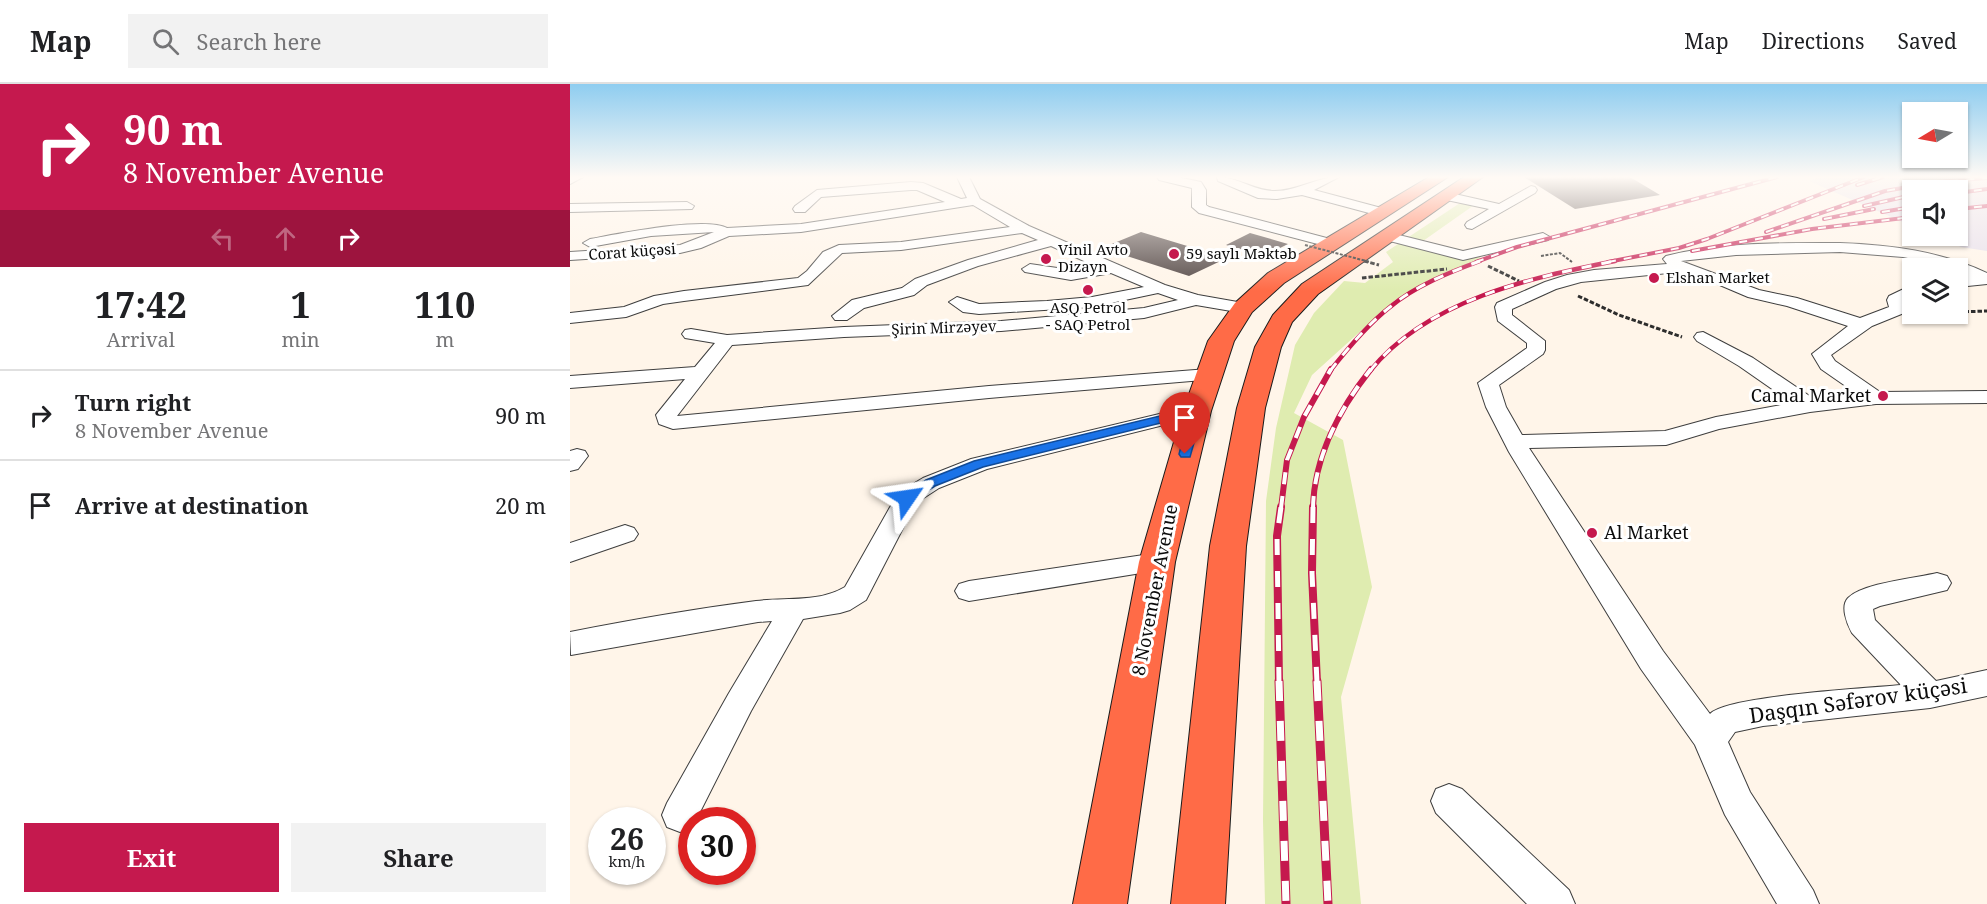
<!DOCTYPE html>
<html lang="en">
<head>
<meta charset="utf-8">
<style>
	:root { --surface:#fff; --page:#f2f2f2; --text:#202124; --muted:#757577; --line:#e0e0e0; --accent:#c5194e }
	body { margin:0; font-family:"Noto Serif",serif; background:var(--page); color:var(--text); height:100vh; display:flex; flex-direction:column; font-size:22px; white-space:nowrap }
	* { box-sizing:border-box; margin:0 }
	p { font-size:20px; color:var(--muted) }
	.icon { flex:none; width:33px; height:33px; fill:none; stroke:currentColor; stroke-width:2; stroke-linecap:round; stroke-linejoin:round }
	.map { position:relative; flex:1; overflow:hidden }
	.drawer { display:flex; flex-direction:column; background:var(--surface); width:570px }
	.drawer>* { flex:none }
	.top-card { background:#c5194e; color:#fff; overflow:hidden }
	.needle { width:39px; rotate:260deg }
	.buttons { position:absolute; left:1332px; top:18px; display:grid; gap:12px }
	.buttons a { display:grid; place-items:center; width:66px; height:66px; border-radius:0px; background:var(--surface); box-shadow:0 2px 4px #0004; font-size:30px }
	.speed { position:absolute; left:18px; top:723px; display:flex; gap:12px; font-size:30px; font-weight:700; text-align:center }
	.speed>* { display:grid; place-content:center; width:78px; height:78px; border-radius:50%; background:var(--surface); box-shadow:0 2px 4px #0004; line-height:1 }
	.speed small { font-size:15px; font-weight:400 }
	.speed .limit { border:9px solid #d22; background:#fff; color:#111 }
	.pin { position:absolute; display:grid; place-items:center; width:51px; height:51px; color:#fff; margin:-62px -26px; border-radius:50% 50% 50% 0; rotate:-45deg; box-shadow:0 0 6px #0007 }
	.pin .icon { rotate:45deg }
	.me { position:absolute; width:66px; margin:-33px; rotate:58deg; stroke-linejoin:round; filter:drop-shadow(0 0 4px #0008) }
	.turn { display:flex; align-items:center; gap:21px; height:126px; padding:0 24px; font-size:27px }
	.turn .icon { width:78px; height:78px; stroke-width:2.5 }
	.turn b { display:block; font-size:42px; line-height:51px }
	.lanes { display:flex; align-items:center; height:57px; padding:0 24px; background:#0003; justify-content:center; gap:30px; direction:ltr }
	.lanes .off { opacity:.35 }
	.eta { display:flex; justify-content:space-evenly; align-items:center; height:102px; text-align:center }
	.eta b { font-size:36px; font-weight:700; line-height:42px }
	.cta { display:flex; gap:12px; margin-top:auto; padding:12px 24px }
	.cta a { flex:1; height:69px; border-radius:0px; background:var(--accent); color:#fff; font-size:24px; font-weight:700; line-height:69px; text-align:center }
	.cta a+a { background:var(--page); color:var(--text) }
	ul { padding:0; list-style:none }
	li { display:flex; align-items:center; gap:18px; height:90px; padding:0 24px; border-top:2px solid var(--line) }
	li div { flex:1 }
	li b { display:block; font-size:22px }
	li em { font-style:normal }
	header { display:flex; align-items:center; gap:36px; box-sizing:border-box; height:84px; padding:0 30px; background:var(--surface); border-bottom:2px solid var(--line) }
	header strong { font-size:28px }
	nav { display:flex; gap:33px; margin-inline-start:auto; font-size:21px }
	.search { width:420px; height:54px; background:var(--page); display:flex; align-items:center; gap:15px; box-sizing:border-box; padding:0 21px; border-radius:0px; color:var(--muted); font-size:22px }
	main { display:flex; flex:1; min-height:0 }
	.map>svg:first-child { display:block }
	.industrial { fill:#e6deeb }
	.green { fill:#dfecb0 }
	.building { fill:#544846 }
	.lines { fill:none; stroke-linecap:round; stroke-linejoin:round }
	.minor-casing { stroke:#3e3e3e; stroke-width:2 }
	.highway-casing { stroke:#1c1c1c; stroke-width:2 }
	.path-far1 { stroke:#2d2d2d; stroke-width:2; stroke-dasharray:3 1.5; stroke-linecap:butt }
	.path { stroke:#2d2d2d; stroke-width:3; stroke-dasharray:4.5 2; stroke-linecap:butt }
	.minor { fill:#fff; fill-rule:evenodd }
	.highway { fill:#ff6b47; fill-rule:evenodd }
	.rail-far4-casing { stroke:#c5194e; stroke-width:4 }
	.rail-far3-casing { stroke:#c5194e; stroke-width:4.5 }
	.rail-far2-casing { stroke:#c5194e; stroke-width:6 }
	.rail-far1-casing { stroke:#c5194e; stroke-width:8 }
	.rail-casing { stroke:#c5194e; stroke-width:9 }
	.rail-far4 { stroke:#fff; stroke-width:2; stroke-dasharray:8; stroke-linecap:butt }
	.rail-far3 { stroke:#fff; stroke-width:3; stroke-dasharray:10; stroke-linecap:butt }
	.rail-far2 { stroke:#fff; stroke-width:4; stroke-dasharray:12; stroke-linecap:butt }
	.rail-far1 { stroke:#fff; stroke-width:5; stroke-dasharray:16; stroke-linecap:butt }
	.rail { stroke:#fff; stroke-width:7; stroke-dasharray:20; stroke-linecap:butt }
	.path-bridge-far1 { stroke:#2d2d2d; stroke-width:2; stroke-dasharray:3 1.5; stroke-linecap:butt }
	.path-bridge { stroke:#2d2d2d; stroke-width:3; stroke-dasharray:4.5 2; stroke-linecap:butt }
	.route { fill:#1a73e8; stroke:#114b97; stroke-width:1.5 }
	.poi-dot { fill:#c5194e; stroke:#fff; stroke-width:2 }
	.labels { text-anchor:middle; stroke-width:6; stroke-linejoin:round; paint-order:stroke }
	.far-poi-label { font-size:15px; fill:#0b0b0b; stroke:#fff; text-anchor:start }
	.far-street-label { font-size:15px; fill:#0b0b0b; stroke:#fff }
	.poi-label { font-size:18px; fill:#0b0b0b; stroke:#fff; text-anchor:end }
	.street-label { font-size:18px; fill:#0b0b0b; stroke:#fff }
	.near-street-label { font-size:21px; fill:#0b0b0b; stroke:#fff }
</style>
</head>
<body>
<header>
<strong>Map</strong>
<div class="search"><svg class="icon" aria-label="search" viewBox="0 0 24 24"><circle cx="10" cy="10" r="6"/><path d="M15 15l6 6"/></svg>Search here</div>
<nav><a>Map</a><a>Directions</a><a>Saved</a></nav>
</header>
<main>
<section class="drawer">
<div class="top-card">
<div class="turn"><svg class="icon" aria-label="right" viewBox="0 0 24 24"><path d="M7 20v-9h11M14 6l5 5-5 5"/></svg><div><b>90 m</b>8 November Avenue</div></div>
<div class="lanes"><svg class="icon off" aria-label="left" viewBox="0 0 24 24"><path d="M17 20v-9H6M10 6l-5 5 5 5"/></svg><svg class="icon off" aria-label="ahead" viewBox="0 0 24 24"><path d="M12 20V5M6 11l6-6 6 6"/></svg><svg class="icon" aria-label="right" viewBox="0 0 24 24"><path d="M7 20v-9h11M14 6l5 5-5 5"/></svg></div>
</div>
<div class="eta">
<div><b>17:42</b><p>Arrival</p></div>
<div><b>1</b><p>min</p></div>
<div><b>110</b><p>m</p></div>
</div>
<ul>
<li><svg class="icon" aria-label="right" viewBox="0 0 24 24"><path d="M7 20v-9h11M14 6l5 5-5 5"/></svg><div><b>Turn right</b><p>8 November Avenue</p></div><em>90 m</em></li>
<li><svg class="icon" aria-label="arrive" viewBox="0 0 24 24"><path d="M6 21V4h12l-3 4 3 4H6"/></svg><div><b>Arrive at destination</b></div><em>20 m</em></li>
</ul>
<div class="cta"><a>Exit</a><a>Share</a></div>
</section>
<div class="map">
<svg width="1417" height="820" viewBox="0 0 1417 820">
	<rect width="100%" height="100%" fill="#fff5e9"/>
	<path class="industrial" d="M 1250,93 L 1417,93 L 1417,167 L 1391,163 L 1365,152 L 1388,152 L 1388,106 L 1342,106 L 1342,142 L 1239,97 Z"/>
	<path class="green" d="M 893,117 L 907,119 L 853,157 L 912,174 L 857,197 L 825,216 L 742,291 L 724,329 L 773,356 L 802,503 L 771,613 L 791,820 L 695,820 L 693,737 L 696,417 L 706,344 L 725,261 L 744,229 L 774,197 L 795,199 L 823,178 L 816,168 Z"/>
	<path class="building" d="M 954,93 L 1060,93 L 1090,111 L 1005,125 Z
		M 571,148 L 657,174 L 619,192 L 532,164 Z
		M 680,149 L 718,160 L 694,172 L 656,161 Z"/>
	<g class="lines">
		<g class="minor-casing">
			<path id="minor" d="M 0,93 L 13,93 L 0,100 Z
				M 387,93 L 399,93 L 410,115 L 459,142 L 595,201 L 628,211 L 679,220 L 681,224 L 679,228 L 673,229 L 626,221 L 574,234 L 431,247 L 274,253 L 162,261 L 107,332 L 419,302 L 638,285 L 645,287 L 648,291 L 645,295 L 419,314 L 103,345 L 89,340 L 86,331 L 115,295 L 0,304 L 0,292 L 125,283 L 145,259 L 115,254 L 112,250 L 115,246 L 121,245 L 157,251 L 274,243 L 431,237 L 574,224 L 608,216 L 588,209 L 522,223 L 409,230 L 393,228 L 379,218 L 387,213 L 409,220 L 477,217 L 522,213 L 574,203 L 541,189 L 501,196 L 455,188 L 452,185 L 460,180 L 501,186 L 527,183 L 481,162 L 408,182 L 357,201 L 344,211 L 294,224 L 277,236 L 265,236 L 262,232 L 282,216 L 332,204 L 345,195 L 398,176 L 468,156 L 452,149 L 331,166 L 272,169 L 238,201 L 114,217 L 93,220 L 56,233 L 0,239 L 0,229 L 54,223 L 84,212 L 114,207 L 228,194 L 237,187 L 253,168 L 269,161 L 331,158 L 440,143 L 403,121 L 231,148 L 159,152 L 131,164 L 110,169 L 0,176 L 0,168 L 110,161 L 144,148 L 81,152 L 20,163 L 13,159 L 20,155 C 48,150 135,132 157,144 L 231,140 L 375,118 L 347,106 L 341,106 L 251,113 L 235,128 L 225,128 L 223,125 L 225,122 L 247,106 L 341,98 L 353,99 L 391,115 L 397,114 Z
				M 587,93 L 607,93 L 631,98 L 636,106 L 636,121 L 639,123 L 768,157 L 770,160 L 763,164 L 629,129 L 622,123 L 622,104 L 589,96 Z
				M 647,93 C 668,93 684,107 705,107 C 728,107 746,93 769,93 L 744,106 L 819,126 L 821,129 L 814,133 L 732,111 L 707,115 L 688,114 L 648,97 Z
				M 961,102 L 965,103 L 967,106 L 965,109 L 902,145 L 897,144 L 895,141 L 897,138 L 919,125 L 872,115 L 870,112 L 876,108 L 929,120 Z
				M 117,118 L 124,122 L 122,125 L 0,128 L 0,120 Z
				M 817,148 L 893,167 L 973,149 L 980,153 L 978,156 L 893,176 L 812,155 L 810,152 Z
				M 1270,159 C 1321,161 1370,167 1417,189 L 1417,200 L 1388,203 L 1388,193 L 1398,192 L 1388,187 L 1388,184 L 1333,173 L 1270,168 L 1166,171 L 1111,177 L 1189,206 L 1227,214 L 1290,234 L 1319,223 L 1317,216 L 1319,212 L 1342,201 L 1342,213 L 1334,218 L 1336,225 L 1334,229 L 1302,242 L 1261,271 L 1265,277 L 1310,308 L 1417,307 L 1417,319 L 1306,320 L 1240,328 L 1149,345 L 1096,361 L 959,364 L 1093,567 L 1140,630 C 1155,612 1300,604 1331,601 L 1282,549 C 1277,540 1270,522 1278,514 C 1293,499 1346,494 1367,489 L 1377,492 L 1381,499 L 1377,506 L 1310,522 L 1303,525 L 1305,536 L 1366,597 L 1417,586 L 1417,612 L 1360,624 L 1193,642 L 1165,648 L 1158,658 L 1180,708 L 1243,806 L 1249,820 L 1207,820 L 1155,731 L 1125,661 L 1071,585 L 939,368 L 916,323 L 908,299 L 957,264 L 957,259 L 928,237 L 925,223 L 927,219 L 975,198 L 997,191 L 1024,186 L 1097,180 L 1093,175 L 1096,172 C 1151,158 1212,159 1270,159 ZM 1108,188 L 1138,196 L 1178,213 L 1217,222 L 1278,242 L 1242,270 L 1251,285 L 1287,310 L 1244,315 L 1183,274 L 1133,248 L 1127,249 L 1124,253 L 1127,257 L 1169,282 L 1222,319 L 1146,333 L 1095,347 L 952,351 L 936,323 L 929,301 L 973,270 L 975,266 L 975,257 L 942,231 L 942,225 L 986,205 L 1011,198 Z
				M 627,321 L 634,323 L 637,327 L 634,331 L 417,385 L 369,404 L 346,419 L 296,516 L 280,526 L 270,529 L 233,535 L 181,627 L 126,736 L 122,736 L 122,744 L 110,748 L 97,743 L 92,731 L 97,719 L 159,609 L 202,537 L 188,538 L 1,571 L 0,548 C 61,536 124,525 186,517 C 215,513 248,519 275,503 L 328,409 L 353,394 L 401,375 Z
				M 7,365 L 15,367 L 18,372 L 8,385 L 0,387 L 0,367 Z
				M 55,441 L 64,444 L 68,450 L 64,456 L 0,478 L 0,459 Z
				M 587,469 L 596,471 L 600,478 L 596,485 L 399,517 L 389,514 L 385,507 L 389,500 L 399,497 Z
				M 879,700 L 892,705 L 999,806 L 1005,820 L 957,820 L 866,729 L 861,717 L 866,705 Z"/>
		</g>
		<g class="highway-casing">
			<path id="highway" d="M 859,93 L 878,93 L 714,199 L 682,228 L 664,257 L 641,327 L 605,478 L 557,820 L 503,820 L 569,478 L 613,327 L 638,257 L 665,219 L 698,189 Z
				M 894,93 L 913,93 L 748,210 L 722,238 L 711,263 L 695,324 L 676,462 L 655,820 L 601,820 L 640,462 L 667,324 L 685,263 L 703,231 L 732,200 Z"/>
		</g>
		<path class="path-far1" d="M 971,172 L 990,169 L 1002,178"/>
		<path class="path" d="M 918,182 L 949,197
			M 792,194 L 877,185
			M 1008,212 L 1049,231 L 1112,253
			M 1388,228 L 1417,227"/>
		<use href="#minor" class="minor"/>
		<use href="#highway" class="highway"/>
		<g class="rail-far4-casing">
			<path id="rail-far4" d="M 1287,101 L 1313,93
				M 1388,109 L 1417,105
				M 1294,122 L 1338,112
				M 1388,125 L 1417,122
				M 1312,128 L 1342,123
				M 1254,135 L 1304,125
				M 1196,148 L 1315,107 L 1367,98 L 1417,94
				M 1122,167 L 1242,145 L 1342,133
				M 906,178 L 947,163 L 1207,93
				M 1038,178 L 1109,164 L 1137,155 L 1294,93"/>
		</g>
		<g class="rail-far3-casing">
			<path id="rail-far3" d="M 760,287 C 778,264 797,241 820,223 C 845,202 880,188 910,177
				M 800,287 C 857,216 960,194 1045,177"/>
		</g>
		<g class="rail-far2-casing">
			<path id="rail-far2" d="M 711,424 L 717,376 L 734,333 L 761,285
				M 743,424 C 744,373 770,324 801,285"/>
		</g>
		<g class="rail-far1-casing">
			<path id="rail-far1" d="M 743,423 L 742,489 L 747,599
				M 709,599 L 707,452 L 711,423"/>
		</g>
		<g class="rail-casing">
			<path id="rail" d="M 709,597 L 716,820
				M 747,597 L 758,820"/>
		</g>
		<use href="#rail-far4" class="rail-far4"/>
		<use href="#rail-far3" class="rail-far3"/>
		<use href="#rail-far2" class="rail-far2"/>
		<use href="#rail-far1" class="rail-far1"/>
		<use href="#rail" class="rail"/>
		<path class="path-bridge-far1" d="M 735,161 L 800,178"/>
		<path class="path-bridge" d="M 794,177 L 809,181"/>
	</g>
	<linearGradient id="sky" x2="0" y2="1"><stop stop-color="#8fcdf0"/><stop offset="0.45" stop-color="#fffaf5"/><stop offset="1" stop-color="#fffaf5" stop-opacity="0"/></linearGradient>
	<rect width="1417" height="207" fill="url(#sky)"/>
	<path class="route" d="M 627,323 L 633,327 L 620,373 L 611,373 L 609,370 L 619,332 L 413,383 L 365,402 L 342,417 L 332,417 L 330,414 L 356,396 L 404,377 Z"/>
	<g class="poi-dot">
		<circle cx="604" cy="170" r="6"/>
		<circle cx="476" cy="175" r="6"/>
		<circle cx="1084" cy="194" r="6"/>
		<circle cx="518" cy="206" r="6"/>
		<circle cx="1313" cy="312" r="6"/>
		<circle cx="1022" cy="449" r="6"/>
	</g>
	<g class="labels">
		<g class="far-poi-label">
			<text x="488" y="171">Vinil Avto<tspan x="488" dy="17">Dizayn</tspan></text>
			<text x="616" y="175">59 saylı Məktəb</text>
			<text x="1096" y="199">Elshan Market</text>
			<text x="518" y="229" text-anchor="middle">ASQ Petrol<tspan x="518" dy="17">- SAQ Petrol</tspan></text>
		</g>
		<g class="far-street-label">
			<text transform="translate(62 168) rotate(-4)" y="5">Corat küçəsi</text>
			<text transform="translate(374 244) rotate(-2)" y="5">Şirin Mirzəyev</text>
		</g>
		<g class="poi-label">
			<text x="1301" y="318">Camal Market</text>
			<text x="1034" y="455" text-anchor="start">Al Market</text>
		</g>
		<g class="street-label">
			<text transform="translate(585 506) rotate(-79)" y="6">8 November Avenue</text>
		</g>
		<g class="near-street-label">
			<text transform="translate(1288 617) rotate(-8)" y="7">Daşqın Səfərov küçəsi</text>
		</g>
	</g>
</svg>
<div class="buttons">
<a><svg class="needle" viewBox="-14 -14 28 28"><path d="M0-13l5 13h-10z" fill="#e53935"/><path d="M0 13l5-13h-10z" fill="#757577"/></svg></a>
<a><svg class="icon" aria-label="sound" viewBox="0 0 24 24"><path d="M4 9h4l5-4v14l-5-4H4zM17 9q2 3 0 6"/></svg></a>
<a><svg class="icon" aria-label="layers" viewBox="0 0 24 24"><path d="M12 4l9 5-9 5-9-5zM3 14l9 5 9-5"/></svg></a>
</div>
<div class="speed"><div>26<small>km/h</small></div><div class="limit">30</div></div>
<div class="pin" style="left:615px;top:370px;background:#d93025"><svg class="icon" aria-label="arrive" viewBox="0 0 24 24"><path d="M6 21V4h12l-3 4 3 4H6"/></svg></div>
<svg class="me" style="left:337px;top:414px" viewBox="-20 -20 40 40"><path d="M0-17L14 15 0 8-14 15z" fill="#1a73e8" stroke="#fff" stroke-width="4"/></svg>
</div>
</main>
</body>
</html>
